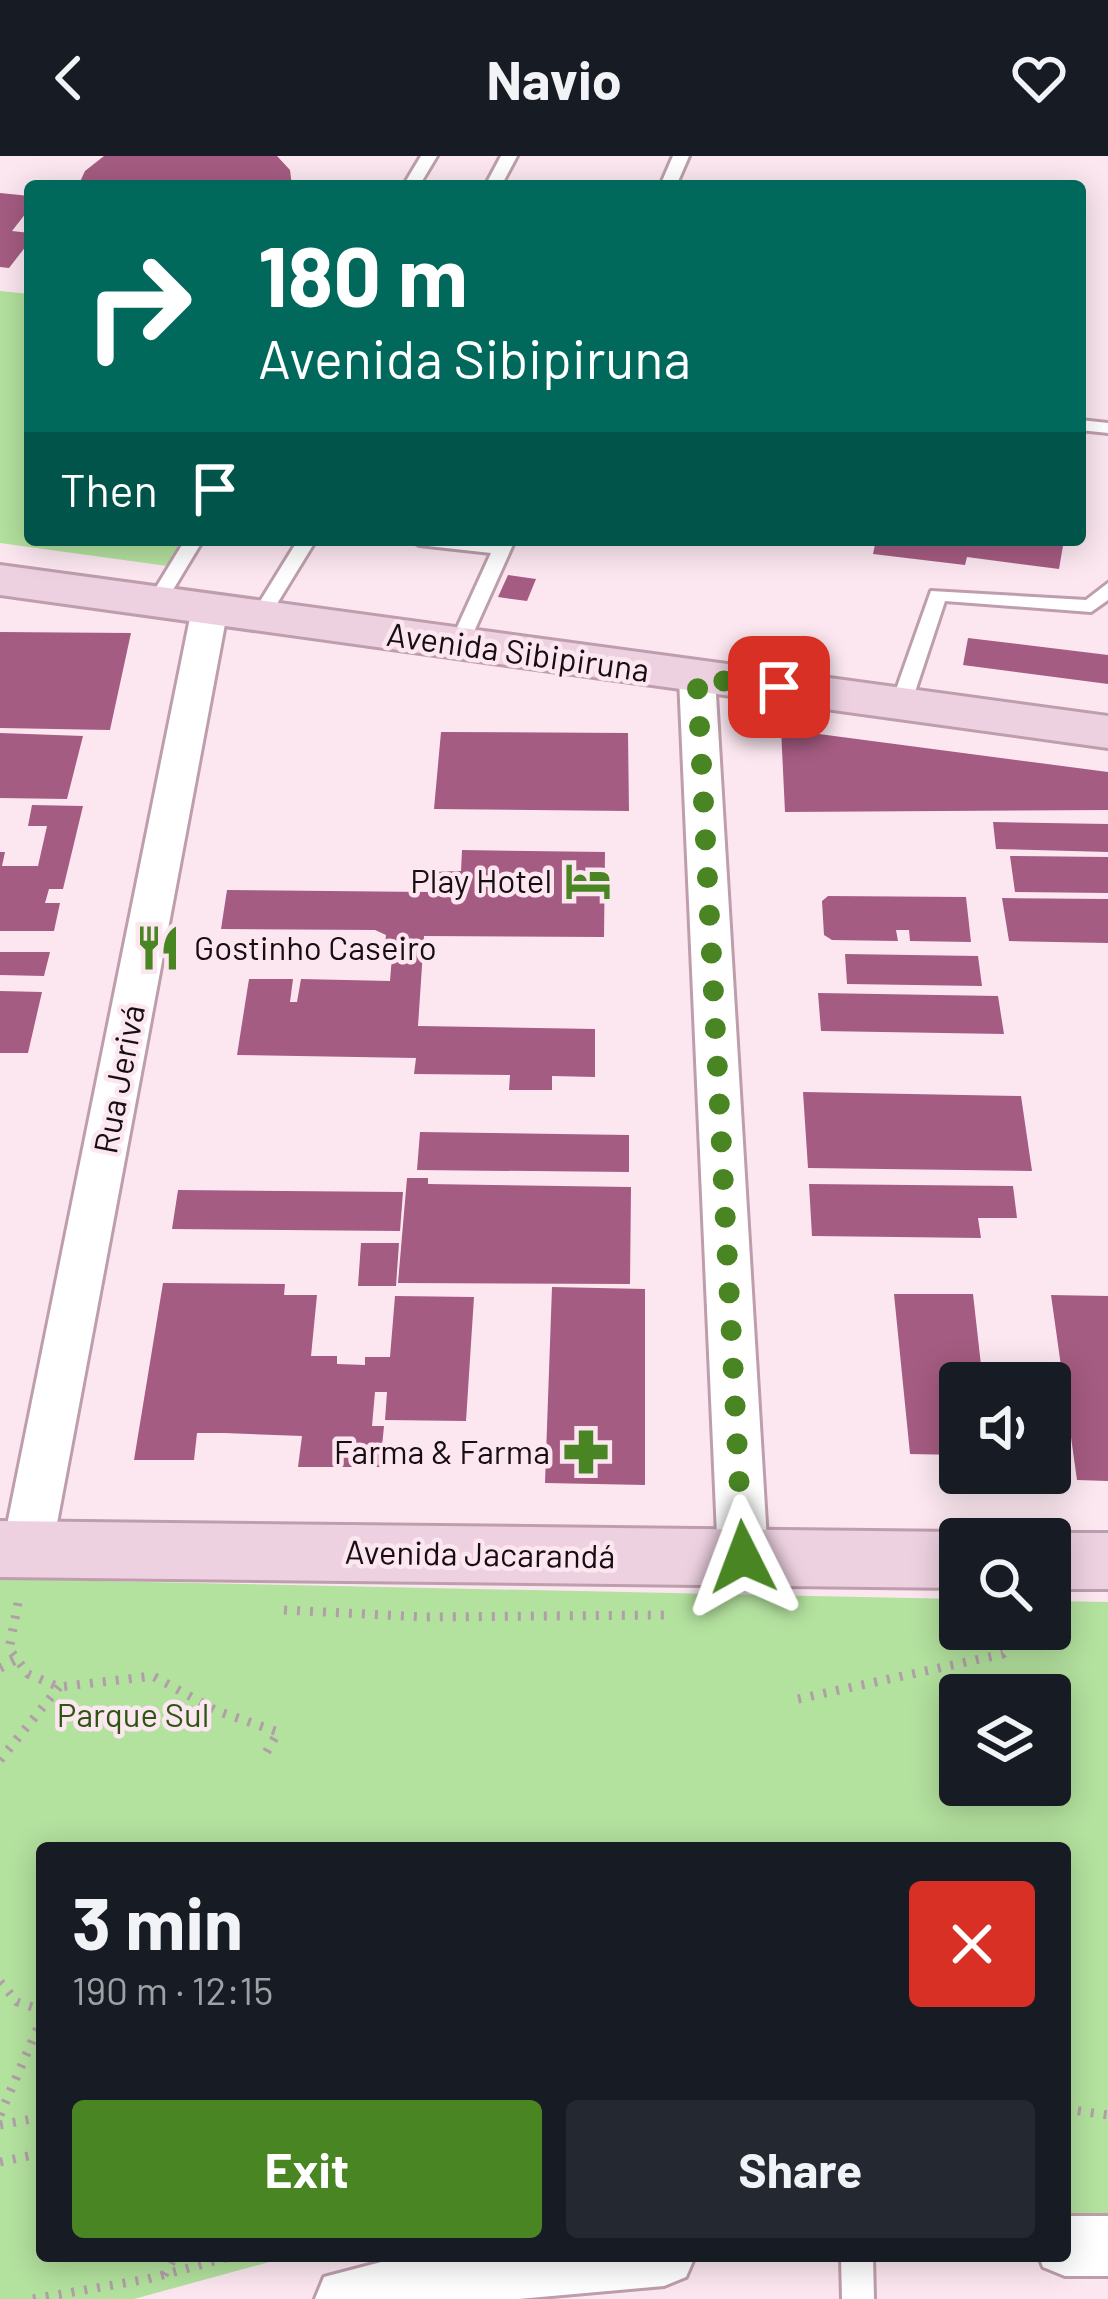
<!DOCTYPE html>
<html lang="en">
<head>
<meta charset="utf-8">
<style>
	:root { --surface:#171b24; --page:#242831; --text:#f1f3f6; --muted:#9ea1a6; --accent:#498523 }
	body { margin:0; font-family:Barlow,sans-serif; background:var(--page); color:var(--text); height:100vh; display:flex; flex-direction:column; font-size:45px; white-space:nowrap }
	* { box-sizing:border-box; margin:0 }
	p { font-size:39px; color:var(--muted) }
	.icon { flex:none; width:66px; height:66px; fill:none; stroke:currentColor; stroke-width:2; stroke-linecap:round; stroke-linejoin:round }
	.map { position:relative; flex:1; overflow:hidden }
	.drawer { position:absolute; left:36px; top:1686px; width:1035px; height:420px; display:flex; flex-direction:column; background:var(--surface); border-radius:12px; box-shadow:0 6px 30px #0003 }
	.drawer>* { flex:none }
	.banner { position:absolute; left:24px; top:24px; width:1062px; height:366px; border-radius:12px; box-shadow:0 6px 30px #0003; background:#00695c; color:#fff; overflow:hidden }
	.tools { position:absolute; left:939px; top:1206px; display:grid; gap:24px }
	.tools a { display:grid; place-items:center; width:132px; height:132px; border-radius:12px; background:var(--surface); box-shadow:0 6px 30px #0003; font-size:60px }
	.pin { position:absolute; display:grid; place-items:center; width:102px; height:102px; color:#fff; margin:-51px; border-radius:24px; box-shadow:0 6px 18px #0006 }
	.me { position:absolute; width:132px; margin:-66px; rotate:357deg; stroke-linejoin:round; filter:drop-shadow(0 0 9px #0008) }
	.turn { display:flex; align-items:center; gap:42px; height:252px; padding:0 36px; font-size:54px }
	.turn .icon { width:156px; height:156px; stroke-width:2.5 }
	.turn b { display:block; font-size:84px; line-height:102px }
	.then { display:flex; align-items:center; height:114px; padding:0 36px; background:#0003; gap:24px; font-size:45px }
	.round { display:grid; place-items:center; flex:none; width:126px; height:126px; border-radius:12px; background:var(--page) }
	.overview { display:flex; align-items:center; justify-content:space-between; height:204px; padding:0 36px }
	h1 { font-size:72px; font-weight:700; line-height:90px }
	.cta { display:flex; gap:24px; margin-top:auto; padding:24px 36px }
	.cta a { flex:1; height:138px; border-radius:12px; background:var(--accent); color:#fff; font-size:48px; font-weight:700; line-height:138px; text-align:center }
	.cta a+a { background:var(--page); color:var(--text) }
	header { display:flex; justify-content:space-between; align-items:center; height:156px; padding:0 36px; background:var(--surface); font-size:54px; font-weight:700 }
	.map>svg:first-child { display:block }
	.green { fill:#b3e19e; fill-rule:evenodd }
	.building { fill:#a55c82 }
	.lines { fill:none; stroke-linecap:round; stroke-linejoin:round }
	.lane-casing { stroke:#be9ead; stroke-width:6 }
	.street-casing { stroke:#be9ead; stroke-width:6 }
	.secondary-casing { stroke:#be9ead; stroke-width:6 }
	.path { stroke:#b19fa7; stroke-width:9; stroke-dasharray:3 10; stroke-linecap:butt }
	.lane { fill:#fff; fill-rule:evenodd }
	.street { fill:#fff; fill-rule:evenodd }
	.secondary { fill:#edd1e0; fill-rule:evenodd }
	.route { stroke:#498523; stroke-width:21; stroke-dasharray:0 37.8 }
	.labels { text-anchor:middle; stroke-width:9; stroke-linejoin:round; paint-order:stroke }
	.street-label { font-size:33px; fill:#180d12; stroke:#fce7f0 }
	.poi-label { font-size:33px; fill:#180d12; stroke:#fce7f0; text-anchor:end }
	.park-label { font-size:33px; fill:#2d5711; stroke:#fce7f0 }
</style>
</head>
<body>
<header><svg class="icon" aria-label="back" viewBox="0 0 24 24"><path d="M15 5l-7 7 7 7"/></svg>Navio<svg class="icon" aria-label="heart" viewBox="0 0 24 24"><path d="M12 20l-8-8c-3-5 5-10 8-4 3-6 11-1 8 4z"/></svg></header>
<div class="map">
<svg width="1108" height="2143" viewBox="0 0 1108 2143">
	<rect width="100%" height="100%" fill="#fce7f0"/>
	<path class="green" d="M 0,135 L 30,138 L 30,384 L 181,384 L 167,410 L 0,387 Z
		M 0,1423 L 960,1443 L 960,1473 L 1050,1473 L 1050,1445 L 1108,1446 L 1108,2060 L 1065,2059 L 1065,1692 L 42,1692 L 42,2100 L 291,2100 L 134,2143 L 0,2143 ZM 1050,1539 L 1050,1629 L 960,1629 L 960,1539 Z"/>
	<path class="building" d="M 104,0 L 277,0 L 290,14 L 292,30 L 78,30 L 85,15 Z
		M 0,37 L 30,40 L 30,52 L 12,75 L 30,77 L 30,85 L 9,112 L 0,111 Z
		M 876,384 L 1064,384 L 1059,413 L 967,401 L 965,409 L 873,398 Z
		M 508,419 L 536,423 L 527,445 L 498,441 Z
		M 0,476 L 131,477 L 110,574 L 0,572 Z
		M 968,482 L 1108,499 L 1108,528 L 963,509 Z
		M 781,573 L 1108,616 L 1108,654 L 785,656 Z
		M 441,576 L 628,577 L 629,655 L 434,653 Z
		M 0,577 L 83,580 L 67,643 L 0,642 Z
		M 32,649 L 83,650 L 63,733 L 49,733 L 45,747 L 60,747 L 54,775 L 0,775 L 0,696 L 5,696 L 2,710 L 38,710 L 47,670 L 28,670 Z
		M 993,666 L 1108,668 L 1108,696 L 996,693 Z
		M 462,694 L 605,696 L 604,781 L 424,780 L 418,870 L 595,873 L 595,921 L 552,920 L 552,934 L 509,934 L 510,919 L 414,918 L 416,902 L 237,899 L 249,823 L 293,823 L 290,846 L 297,846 L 301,823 L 390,825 L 393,788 L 385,788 L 386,779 L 375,774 L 221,773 L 227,734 L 428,736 L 430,716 L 461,715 Z
		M 1010,700 L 1108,701 L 1108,737 L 1015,736 Z
		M 828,740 L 966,741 L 971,786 L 910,785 L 909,774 L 896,774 L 898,785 L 832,784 L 824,779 L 822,745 Z
		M 1002,742 L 1108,743 L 1108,787 L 1009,785 Z
		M 0,796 L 50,796 L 44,820 L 0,819 Z
		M 845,798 L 978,800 L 982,830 L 847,828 Z
		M 0,835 L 42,836 L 28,897 L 0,897 Z
		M 818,837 L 998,840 L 1004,878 L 821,875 Z
		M 803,936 L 1021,940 L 1032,1015 L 808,1012 Z
		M 420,976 L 629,979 L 629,1016 L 417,1014 Z
		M 407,1022 L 428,1022 L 428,1028 L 631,1031 L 630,1128 L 398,1127 Z
		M 809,1028 L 1013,1030 L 1017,1062 L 978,1062 L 981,1082 L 812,1080 Z
		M 178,1034 L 403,1036 L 400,1075 L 172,1073 Z
		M 361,1087 L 399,1087 L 396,1130 L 358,1130 Z
		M 163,1127 L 285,1128 L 284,1139 L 317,1139 L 311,1200 L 337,1200 L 337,1208 L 365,1209 L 365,1201 L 390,1201 L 395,1140 L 474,1141 L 466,1265 L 385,1264 L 387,1236 L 375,1236 L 372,1270 L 384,1270 L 380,1311 L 298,1311 L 302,1280 L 224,1277 L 197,1277 L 194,1304 L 134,1304 Z
		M 552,1131 L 645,1133 L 645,1329 L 545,1327 Z
		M 894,1138 L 973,1138 L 983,1227 L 960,1227 L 960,1299 L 910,1298 Z
		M 1051,1139 L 1108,1140 L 1108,1325 L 1077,1324 Z"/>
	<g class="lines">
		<g class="lane-casing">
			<path id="lane" d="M 421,0 L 437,0 L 419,30 L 403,30 Z
				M 501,0 L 517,0 L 501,30 L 485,30 Z
				M 673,0 L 689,0 L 676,30 L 660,30 Z
				M 1080,264 L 1108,267 L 1108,277 L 1080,274 Z
				M 185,384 L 203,384 L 165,447 L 151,447 L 149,443 Z
				M 298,384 L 316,384 L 267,464 L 253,464 L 251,460 Z
				M 410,384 L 515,384 L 467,491 L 453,491 L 450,487 L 491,397 L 419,389 Z
				M 1108,427 L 1108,444 L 1091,456 L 945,445 L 912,545 L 902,551 L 892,545 L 931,435 L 1086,444 Z
				M 841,2100 L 873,2100 L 874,2143 L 842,2143 Z"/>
		</g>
		<g class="street-casing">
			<path id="street" d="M 210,441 L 228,452 L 52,1394 L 45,1408 L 27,1414 L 9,1408 L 2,1394 L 192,452 Z
				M 697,511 L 715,522 L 768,1401 L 761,1415 L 743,1421 L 725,1415 L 718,1401 L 679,522 Z
				M 1065,2060 L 1108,2060 L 1108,2120 L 1065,2120 L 1043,2111 L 1039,2100 L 1065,2100 Z
				M 404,2100 L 695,2100 L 686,2121 L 664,2130 L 518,2143 L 315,2143 L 324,2121 Z"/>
		</g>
		<g class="secondary-casing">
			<path id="secondary" d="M 0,409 L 1108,560 L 1108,592 L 0,439 Z
				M 0,1365 L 960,1376 L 982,1383 L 960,1383 L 960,1432 L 0,1421 Z
				M 1050,1377 L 1108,1377 L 1108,1433 L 1050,1433 L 1050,1383 L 1031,1383 Z"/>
		</g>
		<path class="path" d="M 18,1447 L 9,1493 L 28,1518 L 59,1531 L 153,1520 L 217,1555 L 278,1576 L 266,1597
			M 284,1454 L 425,1461 L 664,1459
			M 0,1512 L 18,1503
			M 798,1543 L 1003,1498 L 1021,1481 L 1019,1473
			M 0,1604 L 59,1531
			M 0,1826 L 17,1846 L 42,1854
			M 1065,1953 L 1108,1959
			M 0,1959 L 42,1862
			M 0,1969 L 42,1961
			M 0,2006 L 42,1997
			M 164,2119 L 175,2100
			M 33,2143 L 148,2123 L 233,2100"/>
		<use href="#lane" class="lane"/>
		<use href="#street" class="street"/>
		<use href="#secondary" class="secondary"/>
	</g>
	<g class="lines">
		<path class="route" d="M 743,1401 L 697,522 L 779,531"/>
	</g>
	<defs>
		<g id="hotel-bare" transform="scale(3.6)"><path d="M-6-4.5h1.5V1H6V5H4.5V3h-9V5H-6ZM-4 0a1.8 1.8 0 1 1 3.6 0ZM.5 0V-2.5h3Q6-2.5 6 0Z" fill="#498523" stroke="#fce7f0" stroke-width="2.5" paint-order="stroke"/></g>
		<g id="restaurant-bare" transform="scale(3.6)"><path d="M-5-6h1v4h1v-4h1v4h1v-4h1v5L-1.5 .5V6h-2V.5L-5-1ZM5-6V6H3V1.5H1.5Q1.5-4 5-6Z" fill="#498523" stroke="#fce7f0" stroke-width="2.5" paint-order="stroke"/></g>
		<g id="pharmacy-bare" transform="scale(3.6)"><path d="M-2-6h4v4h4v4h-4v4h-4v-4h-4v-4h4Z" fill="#498523" stroke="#fce7f0" stroke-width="2.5" paint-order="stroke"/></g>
	</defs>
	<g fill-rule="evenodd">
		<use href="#hotel-bare" x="588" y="725"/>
		<use href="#restaurant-bare" x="158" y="792"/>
		<use href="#pharmacy-bare" x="586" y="1296"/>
	</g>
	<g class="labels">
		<g class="street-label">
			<text transform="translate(518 496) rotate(8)" y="12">Avenida Sibipiruna</text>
			<text transform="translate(119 923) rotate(-79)" y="12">Rua Jerivá</text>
			<text transform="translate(480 1398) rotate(1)" y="12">Avenida Jacarandá</text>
		</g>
		<g class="poi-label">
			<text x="552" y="737">Play Hotel</text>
			<text x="194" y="804" text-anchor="start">Gostinho Caseiro</text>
			<text x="550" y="1308">Farma &amp; Farma</text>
		</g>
		<g class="park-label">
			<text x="133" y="1571">Parque Sul</text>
		</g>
	</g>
</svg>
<div class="tools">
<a><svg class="icon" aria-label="sound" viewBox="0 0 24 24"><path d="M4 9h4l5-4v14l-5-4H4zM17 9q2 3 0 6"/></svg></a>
<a><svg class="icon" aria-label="search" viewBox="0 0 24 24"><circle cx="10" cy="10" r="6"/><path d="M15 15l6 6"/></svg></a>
<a><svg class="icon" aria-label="layers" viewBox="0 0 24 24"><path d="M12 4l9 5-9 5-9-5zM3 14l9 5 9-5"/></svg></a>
</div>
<div class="pin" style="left:779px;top:531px;background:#d93025"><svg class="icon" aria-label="arrive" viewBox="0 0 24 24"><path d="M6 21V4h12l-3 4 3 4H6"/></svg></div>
<svg class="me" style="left:743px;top:1401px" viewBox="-20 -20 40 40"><path d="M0-17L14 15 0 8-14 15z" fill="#498523" stroke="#fff" stroke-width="4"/></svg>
<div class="banner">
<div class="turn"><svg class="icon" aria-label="right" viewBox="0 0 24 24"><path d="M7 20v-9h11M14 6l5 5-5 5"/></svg><div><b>180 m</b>Avenida Sibipiruna</div></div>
<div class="then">Then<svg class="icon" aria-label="arrive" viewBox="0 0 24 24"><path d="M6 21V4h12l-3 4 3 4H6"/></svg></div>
</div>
<section class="drawer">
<div class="overview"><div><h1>3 min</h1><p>190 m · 12:15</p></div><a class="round" style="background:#d93025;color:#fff"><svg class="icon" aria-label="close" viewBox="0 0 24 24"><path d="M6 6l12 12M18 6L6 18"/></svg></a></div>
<div class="cta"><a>Exit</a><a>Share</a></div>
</section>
</div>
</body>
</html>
